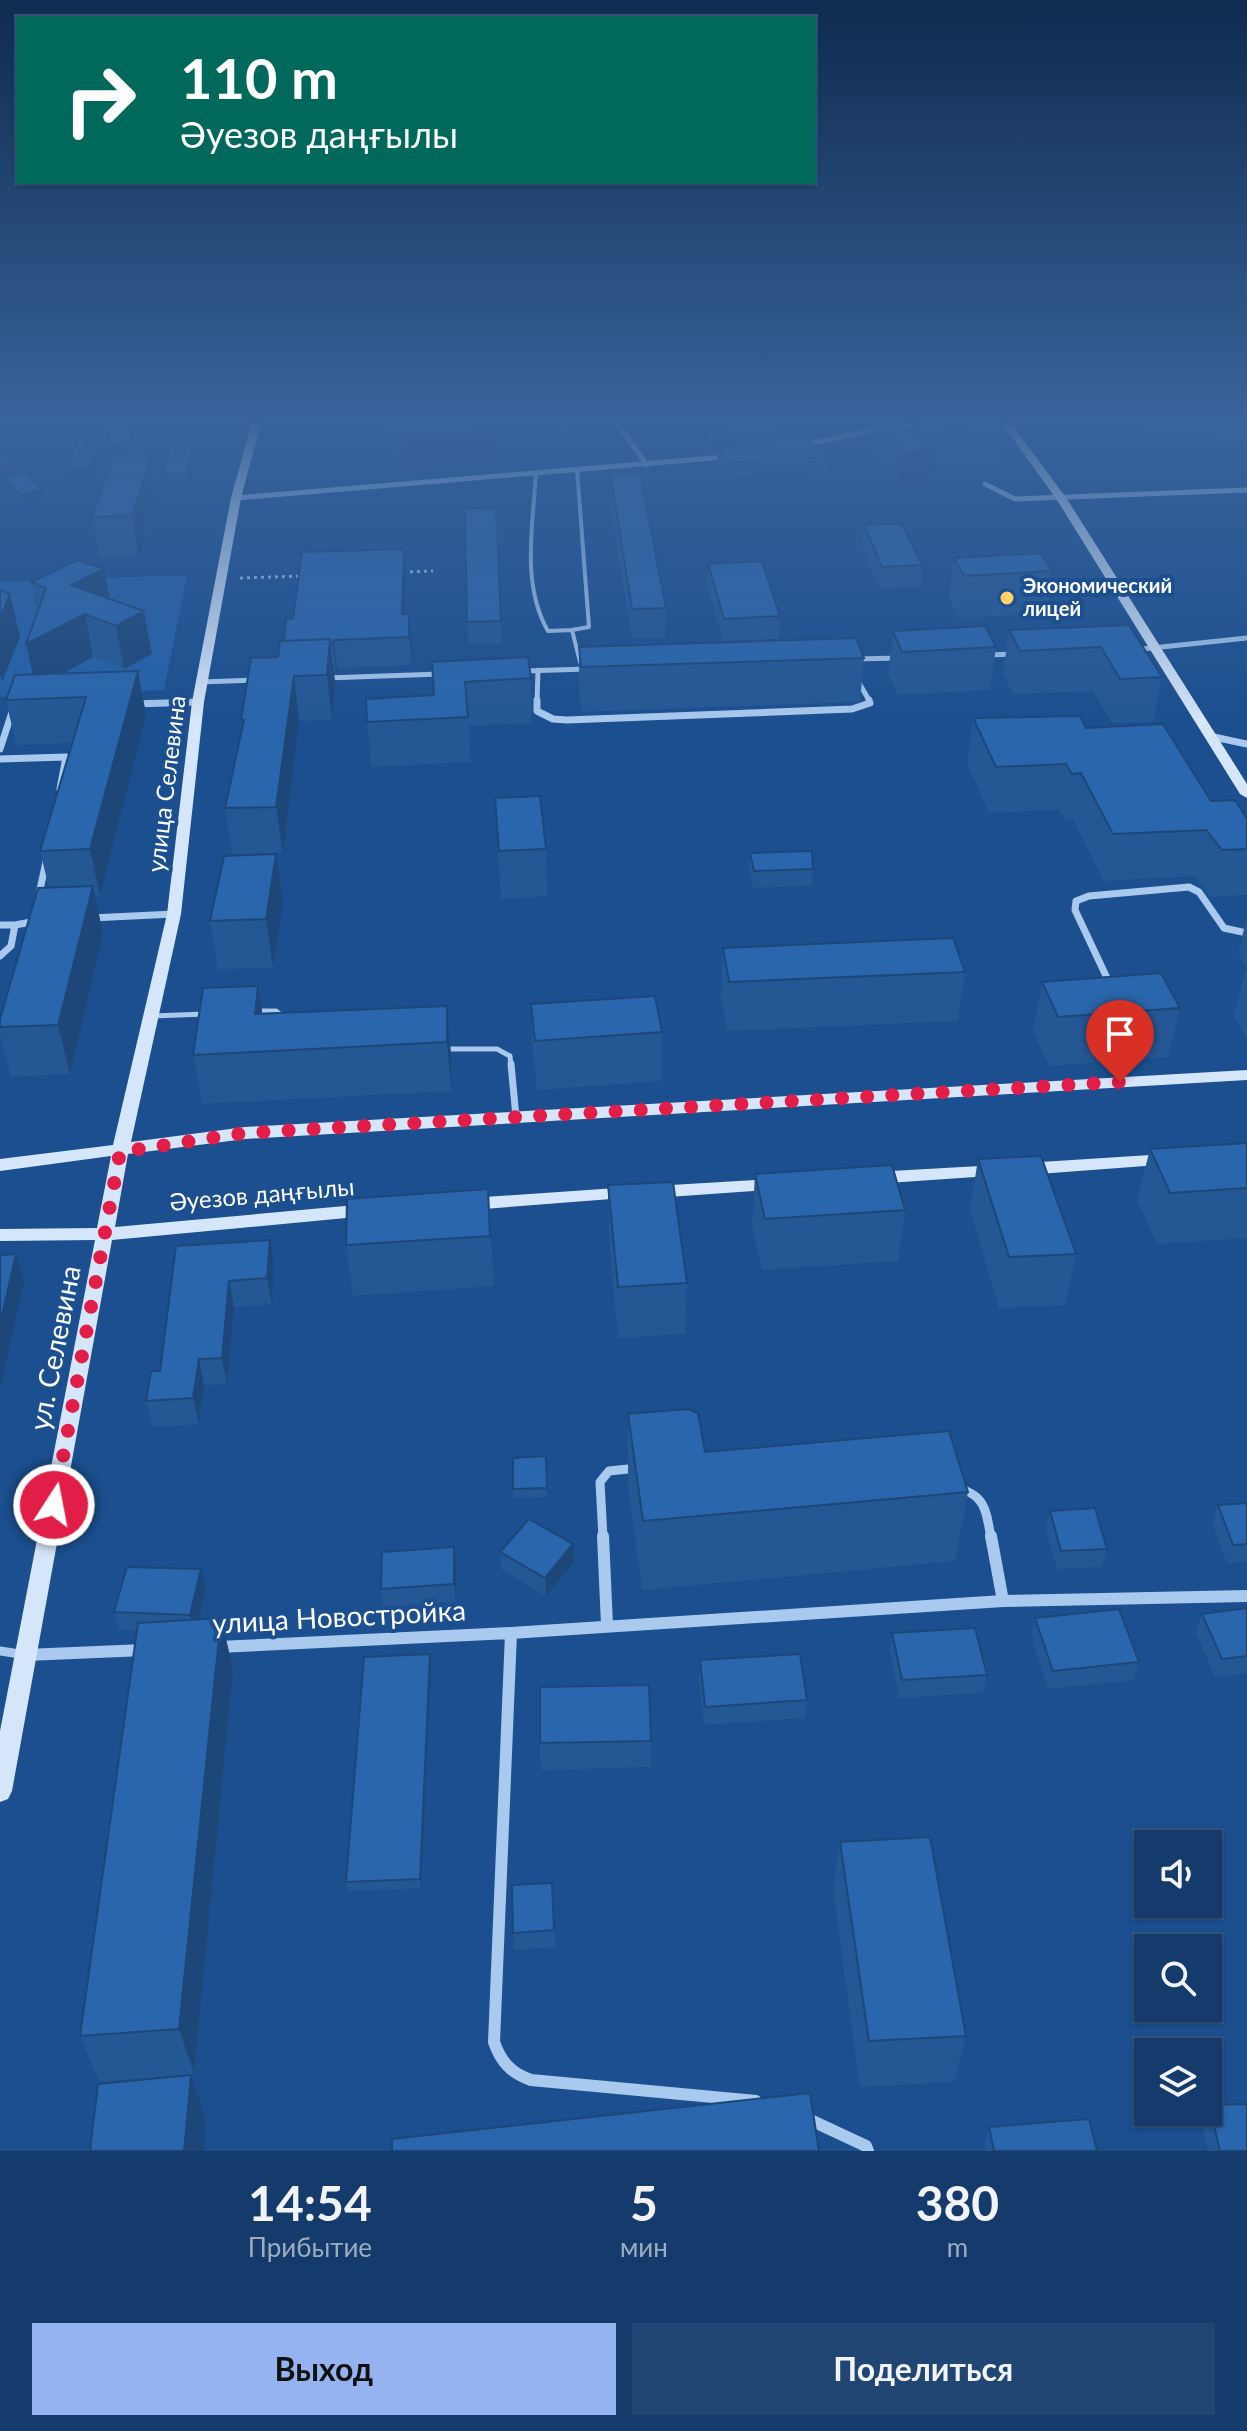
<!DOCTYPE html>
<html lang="ru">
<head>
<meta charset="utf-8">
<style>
	:root { --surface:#143b6b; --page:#214673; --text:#f1f3f6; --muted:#9dadc1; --line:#33557e; --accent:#95b2f1 }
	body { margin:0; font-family:Lato,sans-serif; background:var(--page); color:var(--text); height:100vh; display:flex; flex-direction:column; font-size:30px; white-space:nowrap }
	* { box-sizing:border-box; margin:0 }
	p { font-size:26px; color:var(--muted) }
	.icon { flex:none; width:44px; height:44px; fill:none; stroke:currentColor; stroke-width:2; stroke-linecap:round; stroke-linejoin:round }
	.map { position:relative; height:2151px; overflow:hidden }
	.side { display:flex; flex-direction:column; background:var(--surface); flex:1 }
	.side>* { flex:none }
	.banner { position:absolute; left:16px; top:16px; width:800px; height:168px; border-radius:0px; box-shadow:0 2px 6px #0004,0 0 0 2px var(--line); background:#00695c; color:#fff; overflow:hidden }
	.fabs { position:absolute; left:1134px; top:1830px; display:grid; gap:16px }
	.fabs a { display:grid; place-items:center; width:88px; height:88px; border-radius:0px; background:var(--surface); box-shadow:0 2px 6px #0004,0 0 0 2px var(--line); font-size:40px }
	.pin { position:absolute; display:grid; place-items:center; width:68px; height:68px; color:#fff; margin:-82px -34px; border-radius:50% 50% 50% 0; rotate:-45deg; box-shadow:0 0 8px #0007 }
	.pin .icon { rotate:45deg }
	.me { position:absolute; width:88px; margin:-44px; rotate:11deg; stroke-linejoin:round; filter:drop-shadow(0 0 6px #0008) }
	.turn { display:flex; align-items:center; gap:28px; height:168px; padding:0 32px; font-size:36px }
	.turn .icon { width:104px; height:104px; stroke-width:2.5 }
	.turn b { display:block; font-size:56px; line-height:68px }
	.eta { display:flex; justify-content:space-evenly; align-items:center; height:136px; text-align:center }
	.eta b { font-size:48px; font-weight:700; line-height:56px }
	.action { display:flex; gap:16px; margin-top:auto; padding:16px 32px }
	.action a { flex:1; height:92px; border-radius:0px; background:var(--accent); color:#111; font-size:32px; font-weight:700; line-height:92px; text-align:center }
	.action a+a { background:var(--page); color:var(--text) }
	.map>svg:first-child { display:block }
	.green { fill:#2461a8 }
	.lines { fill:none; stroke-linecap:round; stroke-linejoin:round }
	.path { stroke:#a9c9ee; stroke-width:3; stroke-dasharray:3 4; stroke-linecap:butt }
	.lane-far3 { stroke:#a9c9ee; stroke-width:4 }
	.lane-far2 { stroke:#a9c9ee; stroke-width:5 }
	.lane-far1 { stroke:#a9c9ee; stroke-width:7 }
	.lane { stroke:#a9c9ee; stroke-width:9 }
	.street-far3 { stroke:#a9c9ee; stroke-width:5 }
	.street-far2 { stroke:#a9c9ee; stroke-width:7 }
	.street-far1 { stroke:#a9c9ee; stroke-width:9 }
	.street { stroke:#a9c9ee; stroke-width:12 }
	.secondary { fill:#d6e6fa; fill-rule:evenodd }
	.wall { fill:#245895 }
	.shaded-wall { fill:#1d4779 }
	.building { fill:#2a66ad; stroke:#1d4779; stroke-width:2 }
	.route { stroke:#e11d48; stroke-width:14; stroke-dasharray:0 25.2 }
	.poi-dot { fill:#ffd166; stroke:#1b4f8f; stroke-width:3 }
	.labels { text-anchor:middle; stroke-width:8; stroke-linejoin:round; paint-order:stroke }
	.far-poi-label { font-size:20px; font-weight:bold; fill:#fff; stroke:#1b4f8f; text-anchor:start }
	.street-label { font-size:24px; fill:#fff; stroke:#1b4f8f }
	.near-street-label { font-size:28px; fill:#fff; stroke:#1b4f8f }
</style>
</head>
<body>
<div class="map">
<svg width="1247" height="2151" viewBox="0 0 1247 2151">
	<rect width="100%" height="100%" fill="#1b4f8f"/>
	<path class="green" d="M 1137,422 L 1247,422 L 1247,441 L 1145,432 Z
		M 187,575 L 164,690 L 0,697 L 0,582 Z"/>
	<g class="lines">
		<path class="path" d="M 403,572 L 433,571
			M 240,578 L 303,576"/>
		<path class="lane-far3" d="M 577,469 L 589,627 L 572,630 L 580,662
			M 536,473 C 533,525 521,584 548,631 L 572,630"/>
		<path class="lane-far2" d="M 256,1011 L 276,1011 L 283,1017
			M 153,1016 L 205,1014
			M 444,1049 L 497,1049 L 510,1056 L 511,1066"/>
		<path class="lane-far1" d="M 511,1064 L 516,1117"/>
		<path class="lane" d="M 0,1651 L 20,1654"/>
		<path class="street-far3" d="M 616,422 L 647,465
			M 892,427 L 931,422
			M 802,445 L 879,429
			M 985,484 L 1015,499 L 1247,490
			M 236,498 L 725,457
			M 1133,650 L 1247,638
			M 986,655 L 1016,654
			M 854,659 L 900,658
			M 522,671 L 588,669
			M 326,678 L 440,674
			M 858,681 L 870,702
			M 201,682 L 256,680
			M 183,702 L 198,702
			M 537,702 L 538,670"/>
		<path class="street-far2" d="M 537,700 L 537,711 L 553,719 L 567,720 L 852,709 L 870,703 L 869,700
			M 133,704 L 198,702
			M 1209,736 L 1247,744
			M 0,749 L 13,709
			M 0,759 L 66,757 L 60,789
			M 38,899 L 47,857
			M 91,918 L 174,914
			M 0,925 L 15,925
			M 0,956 L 11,946 L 15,925 L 37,921
			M 1107,978 L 1075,910 L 1076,901 L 1089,896 L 1189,887 L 1199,892 L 1224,928 L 1247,933"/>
		<path class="street-far1" d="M 957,1488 C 986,1495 986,1511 991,1538
			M 603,1538 L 600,1482 L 609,1471 L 638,1468"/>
		<path class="street" d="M 603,1536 L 607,1625
			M 991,1536 L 1003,1601
			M 511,1633 L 494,2042 C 501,2062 511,2073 531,2080 L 756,2101
			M 218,1647 L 511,1633 L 1003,1601 L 1247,1596
			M 26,1655 L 144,1650
			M 806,2118 L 866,2146 L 868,2151"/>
		<path class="secondary" d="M 252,422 L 261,422 L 241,498 L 204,702 L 181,914 L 131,1142 L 245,1127 L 1247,1070 L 1247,1080 L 245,1139 L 128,1154 L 115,1227 L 367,1204 L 373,1206 L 376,1210 L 373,1214 L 367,1216 L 112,1240 L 12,1791 L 8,1799 L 0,1802 L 0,1731 L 95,1240 L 0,1241 L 0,1229 L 97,1228 L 111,1156 L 0,1171 L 0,1159 L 113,1145 L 167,914 L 192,702 L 231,498 Z
			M 1001,422 L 1010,422 L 1067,499 L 1247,784 L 1247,798 L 1240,794 L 1057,500 Z
			M 1166,1154 L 1172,1156 L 1174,1160 L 1172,1164 L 1025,1175 L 1017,1169 L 1025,1163 Z
			M 998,1165 L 1004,1167 L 1006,1171 L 1004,1175 L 873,1184 L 864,1178 L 873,1172 Z
			M 774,1179 L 780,1181 L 783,1185 L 780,1189 L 654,1198 L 648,1196 L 645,1192 L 648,1188 L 654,1186 Z
			M 631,1187 L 637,1189 L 640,1193 L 637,1197 L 470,1210 L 464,1208 L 461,1204 L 464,1200 L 470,1198 Z"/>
	</g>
	<path class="wall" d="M 383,422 L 503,422 L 504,438 L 498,439 L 499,462 L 404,473 L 384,431 Z
		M 555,422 L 601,422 L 601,440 L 567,443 Z
		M 871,422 L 895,422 L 921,440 L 915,430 L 916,422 L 994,422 L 1002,428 L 997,466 L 939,469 L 932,458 L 929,484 L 897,490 L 869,440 Z
		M 703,432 L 793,437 L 827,457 L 826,471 L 728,477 L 717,463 L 717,452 L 710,453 L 703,444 Z
		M 195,452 L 187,481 L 164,482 L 163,475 Z
		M 120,453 L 149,462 L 155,501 L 139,557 L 100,558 L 92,517 L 121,459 Z
		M 96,460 L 90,475 L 68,475 L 67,468 Z
		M 610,473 L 666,608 L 665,638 L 632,639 L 610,501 Z
		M 3,476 L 42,490 L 43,497 L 21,502 L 4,483 Z
		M 496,508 L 502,644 L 468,645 L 467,622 Z
		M 864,525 L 922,565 L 920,587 L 880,589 L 862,547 Z
		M 404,549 L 406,575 L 405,614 L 409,614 L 412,665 L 337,668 L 336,672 L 334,672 L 335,683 L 332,720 L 299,721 L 283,853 L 233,855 L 225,808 L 242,728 L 241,720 L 278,657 L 293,618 Z
		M 954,558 L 1052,571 L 1045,613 L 959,618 L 949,599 Z
		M 708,564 L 780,616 L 779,639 L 723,641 L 707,586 Z
		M 31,582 L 109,599 L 152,654 L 124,669 L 93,657 L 63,673 L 138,671 L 146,715 L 100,896 L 95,896 L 103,934 L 70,1074 L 11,1077 L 0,1035 L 0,1019 L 49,888 L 40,851 L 73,743 L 16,745 L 6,700 L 33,674 L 37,612 Z
		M 1129,625 L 1162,677 L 1153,722 L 1112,723 L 1093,691 L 1013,694 L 1003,674 L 1009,630 Z
		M 893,631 L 996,647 L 990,690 L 898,695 L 888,674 Z
		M 579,647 L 864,658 L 860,702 L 581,712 L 579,691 Z
		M 432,662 L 531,678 L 532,723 L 469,726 L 471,762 L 371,767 L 367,722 L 434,695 Z
		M 973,718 L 1086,728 L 1211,801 L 1247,819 L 1247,895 L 1211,897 L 1195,876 L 1104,881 L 1073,819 L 1064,820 L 1059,810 L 989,813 L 967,763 Z
		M 495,798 L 546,849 L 547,896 L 501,899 Z
		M 750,853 L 813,869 L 811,886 L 753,888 L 749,870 Z
		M 283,902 L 273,968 L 218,969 L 210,921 Z
		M 1247,917 L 1247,1040 L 1234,1016 L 1246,967 L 1238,953 Z
		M 723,948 L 965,972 L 958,1021 L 727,1031 L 721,997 Z
		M 1042,982 L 1180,1008 L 1168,1057 L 1049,1066 L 1033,1031 Z
		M 258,986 L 262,1013 L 447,1006 L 451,1056 L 451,1091 L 202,1104 L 193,1055 Z
		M 531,1004 L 662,1032 L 661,1081 L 537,1090 L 533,1053 Z
		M 1247,1143 L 1247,1238 L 1157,1244 L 1137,1200 L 1150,1149 Z
		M 978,1159 L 1076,1254 L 1065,1305 L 999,1308 L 970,1210 Z
		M 755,1174 L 905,1210 L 898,1261 L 762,1270 L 752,1225 Z
		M 608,1185 L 687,1283 L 685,1334 L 618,1338 L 609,1236 Z
		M 488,1189 L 494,1286 L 353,1296 L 346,1245 Z
		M 176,1246 L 274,1265 L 272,1304 L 234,1307 L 227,1384 L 204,1385 L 199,1424 L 152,1427 L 146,1401 L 160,1371 Z
		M 628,1414 L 705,1452 L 968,1492 L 955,1561 L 642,1590 L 628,1484 Z
		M 546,1456 L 547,1497 L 514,1498 L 513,1458 Z
		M 1247,1503 L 1247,1562 L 1227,1563 L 1212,1523 L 1218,1505 Z
		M 1050,1511 L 1107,1549 L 1102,1567 L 1057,1569 L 1046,1529 Z
		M 500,1552 L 574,1562 L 546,1596 L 502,1570 Z
		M 456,1566 L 456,1602 L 383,1607 L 381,1589 Z
		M 206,1587 L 198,1620 L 221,1618 L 233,1669 L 194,2074 L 99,2082 L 80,2036 L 137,1631 L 120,1630 L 114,1612 Z
		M 1247,1608 L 1247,1673 L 1215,1677 L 1196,1633 L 1202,1614 Z
		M 1035,1618 L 1139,1662 L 1133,1680 L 1048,1689 L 1031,1636 Z
		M 892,1633 L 987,1675 L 983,1693 L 899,1698 L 890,1651 Z
		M 430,1654 L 431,1663 L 421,1888 L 348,1891 L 346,1882 Z
		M 700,1660 L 807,1700 L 805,1718 L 704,1725 L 699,1678 Z
		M 651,1741 L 651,1767 L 541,1770 L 540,1743 Z
		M 840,1842 L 966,2036 L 954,2082 L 860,2087 L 833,1890 Z
		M 552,1883 L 555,1947 L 514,1950 L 513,1933 Z
		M 1209,2105 L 1247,2151 L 1208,2151 L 1201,2121 L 1206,2112 L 1208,2112 Z
		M 989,2127 L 1097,2151 L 986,2151 L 985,2142 Z"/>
	<path class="shaded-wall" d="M 486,422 L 503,422 L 504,438 L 498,439 L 499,462 L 404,473 L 401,439 Z
		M 567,422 L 601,422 L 601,440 L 567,443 Z
		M 793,428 L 792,439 L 718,449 L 717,452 L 710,453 L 710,441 Z
		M 133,442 L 134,449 L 112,452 L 111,445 Z
		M 194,445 L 195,452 L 187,481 L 186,474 Z
		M 933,449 L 929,484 L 897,490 L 901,454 Z
		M 94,453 L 96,460 L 90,475 L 89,468 Z
		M 149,462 L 155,501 L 139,557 L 132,516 Z
		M 15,464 L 16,472 L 0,476 L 0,467 Z
		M 42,490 L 43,497 L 21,502 L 20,495 Z
		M 404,549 L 406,575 L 404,641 L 402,614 Z
		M 104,569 L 112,611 L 85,614 L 93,657 L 36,688 L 26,644 L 71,585 Z
		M 10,594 L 20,637 L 2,682 L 0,673 L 0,619 Z
		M 144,611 L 152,654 L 124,669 L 116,626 Z
		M 409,614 L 411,641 L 412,665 L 409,637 Z
		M 330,639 L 335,683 L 332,720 L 327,675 Z
		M 334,640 L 337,668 L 336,672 L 333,644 Z
		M 138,671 L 146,715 L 100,896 L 90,849 Z
		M 294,676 L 299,721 L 283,853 L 276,807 Z
		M 276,854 L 283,902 L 273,968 L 266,919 Z
		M 93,886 L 103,934 L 70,1074 L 58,1025 Z
		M 258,986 L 266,1035 L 255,1014 Z
		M 447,1006 L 451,1056 L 451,1091 L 447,1042 Z
		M 270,1240 L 274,1265 L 272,1304 L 267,1278 Z
		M 16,1254 L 24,1281 L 0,1389 L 0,1324 Z
		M 229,1281 L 234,1307 L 227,1384 L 222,1358 Z
		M 199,1359 L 204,1385 L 199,1424 L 193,1398 Z
		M 573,1544 L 574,1562 L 546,1596 L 545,1578 Z
		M 454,1547 L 456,1566 L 456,1602 L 454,1584 Z
		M 201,1569 L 206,1587 L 195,1633 L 190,1615 Z
		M 221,1618 L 233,1669 L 194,2074 L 179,2029 Z
		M 430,1654 L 431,1663 L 421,1888 L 420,1879 Z
		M 191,2075 L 206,2120 L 204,2151 L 184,2151 Z"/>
	<path class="building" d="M 103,422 L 125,422 L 133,442 L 111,445 Z
		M 393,422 L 494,422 L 498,429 L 401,439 Z
		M 773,422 L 787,422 L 793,428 L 710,441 L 703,432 Z
		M 882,422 L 895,422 L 933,449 L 901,454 Z
		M 937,422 L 994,422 L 1002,428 L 943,431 Z
		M 79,435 L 94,453 L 89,468 L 67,468 Z
		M 804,435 L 827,457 L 728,463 L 718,449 Z
		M 194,445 L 186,474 L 163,475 L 171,446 Z
		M 0,449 L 15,464 L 0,467 Z
		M 115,452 L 123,461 L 120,453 L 145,452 L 149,462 L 132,516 L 92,517 Z
		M 24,472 L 42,490 L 20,495 L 3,476 Z
		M 640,472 L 666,608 L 632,609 L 610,473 Z
		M 496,508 L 501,621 L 467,622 L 465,509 Z
		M 902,524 L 922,565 L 882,567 L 864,525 Z
		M 404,549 L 402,614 L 409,614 L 409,637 L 334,640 L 333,644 L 331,644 L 330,639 L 284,641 L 286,619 L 293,618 L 302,552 Z
		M 1040,553 L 1052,571 L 964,576 L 954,558 Z
		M 78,560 L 104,569 L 71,585 L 144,611 L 116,626 L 85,614 L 26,644 L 46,588 L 31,582 Z
		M 762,561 L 780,616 L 724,619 L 708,564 Z
		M 0,590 L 10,594 L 0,619 Z
		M 1129,625 L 1162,677 L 1120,679 L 1101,647 L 1020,651 L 1009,630 Z
		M 985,626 L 996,647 L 902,652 L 893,631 Z
		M 856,638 L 864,658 L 581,667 L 579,647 Z
		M 330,639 L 327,675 L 294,676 L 276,807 L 225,808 L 244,720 L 241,720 L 251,658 L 278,657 L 280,641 Z
		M 528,657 L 531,678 L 465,682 L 468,717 L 367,722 L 366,699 L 434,695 L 432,662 Z
		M 138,671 L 90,849 L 40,851 L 86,697 L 6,700 L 15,675 Z
		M 1080,716 L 1086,728 L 1163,724 L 1211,801 L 1235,800 L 1247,819 L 1247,849 L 1222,850 L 1206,830 L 1113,834 L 1081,773 L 1072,774 L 1066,764 L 996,767 L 973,718 Z
		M 540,796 L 546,849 L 499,851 L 495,798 Z
		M 812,851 L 813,869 L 754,871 L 750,853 Z
		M 276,854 L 266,919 L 210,921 L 224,856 Z
		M 93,886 L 58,1025 L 0,1027 L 0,1019 L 38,888 Z
		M 953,938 L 965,972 L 729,982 L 723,948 Z
		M 1161,973 L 1180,1008 L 1058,1017 L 1042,982 Z
		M 258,986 L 255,1014 L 447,1006 L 447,1042 L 193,1055 L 203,988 Z
		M 655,996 L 662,1032 L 535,1041 L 531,1004 Z
		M 1247,1143 L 1247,1188 L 1170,1193 L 1150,1149 Z
		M 1041,1156 L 1076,1254 L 1009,1257 L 978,1159 Z
		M 892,1165 L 905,1210 L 765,1219 L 755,1174 Z
		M 673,1182 L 687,1283 L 618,1287 L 608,1185 Z
		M 488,1189 L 490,1236 L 346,1245 L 347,1199 Z
		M 270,1240 L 267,1278 L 229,1281 L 222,1358 L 199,1359 L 193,1398 L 146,1401 L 151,1371 L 160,1371 L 176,1246 Z
		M 16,1254 L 0,1324 L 0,1255 Z
		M 688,1409 L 698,1413 L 705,1452 L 949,1431 L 968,1492 L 643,1521 L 628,1414 Z
		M 546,1456 L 547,1488 L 513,1489 L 513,1458 Z
		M 1247,1503 L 1247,1544 L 1233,1545 L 1218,1505 Z
		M 1095,1508 L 1107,1549 L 1061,1551 L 1050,1511 Z
		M 529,1519 L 573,1544 L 545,1578 L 500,1552 Z
		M 454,1547 L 454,1584 L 381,1589 L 382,1552 Z
		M 127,1567 L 201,1569 L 190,1615 L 114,1612 Z
		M 1247,1608 L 1247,1656 L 1222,1659 L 1202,1614 Z
		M 1119,1609 L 1139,1662 L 1053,1671 L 1035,1618 Z
		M 221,1618 L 179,2029 L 80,2036 L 138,1623 Z
		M 975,1628 L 987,1675 L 902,1680 L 892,1633 Z
		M 430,1654 L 420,1879 L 346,1882 L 364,1657 Z
		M 800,1654 L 807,1700 L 705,1707 L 700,1660 Z
		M 649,1685 L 651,1741 L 540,1743 L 540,1687 Z
		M 930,1837 L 966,2036 L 869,2041 L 840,1842 Z
		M 552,1883 L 554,1930 L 513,1933 L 512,1885 Z
		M 191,2075 L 184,2151 L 90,2151 L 98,2084 Z
		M 810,2093 L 819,2151 L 392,2151 L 392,2139 Z
		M 1247,2104 L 1247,2151 L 1220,2151 L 1209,2105 Z
		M 1089,2119 L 1097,2151 L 994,2151 L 989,2127 Z"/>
	<linearGradient id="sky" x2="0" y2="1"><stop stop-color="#0f2b4f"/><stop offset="0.58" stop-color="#39639b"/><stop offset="1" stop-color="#39639b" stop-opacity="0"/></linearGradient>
	<rect width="1247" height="723" fill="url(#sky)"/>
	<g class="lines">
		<path class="route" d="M 54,1505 L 120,1152 L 245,1133 L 1120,1082"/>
	</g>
	<circle class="poi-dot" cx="1007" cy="598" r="8"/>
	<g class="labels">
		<g class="far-poi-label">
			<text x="1023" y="593">Экономический<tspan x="1023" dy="23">лицей</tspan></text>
		</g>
		<g class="street-label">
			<text transform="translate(167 784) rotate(-83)" y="8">улица Селевина</text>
			<text transform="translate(262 1195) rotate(-5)" y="8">Әуезов даңғылы</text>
		</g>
		<g class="near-street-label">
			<text transform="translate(55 1348) rotate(-79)" y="10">ул. Селевина</text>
			<text transform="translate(339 1617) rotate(-3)" y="10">улица Новостройка</text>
		</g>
	</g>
</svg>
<div class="fabs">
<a><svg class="icon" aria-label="sound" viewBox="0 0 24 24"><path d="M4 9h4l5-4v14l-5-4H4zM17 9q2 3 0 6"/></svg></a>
<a><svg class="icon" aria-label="search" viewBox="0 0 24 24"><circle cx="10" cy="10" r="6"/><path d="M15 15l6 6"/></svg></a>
<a><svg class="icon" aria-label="layers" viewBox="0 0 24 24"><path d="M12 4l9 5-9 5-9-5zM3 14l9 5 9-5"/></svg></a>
</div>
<div class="pin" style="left:1120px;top:1082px;background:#d93025"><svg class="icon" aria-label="arrive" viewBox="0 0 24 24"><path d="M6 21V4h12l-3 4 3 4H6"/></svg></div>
<svg class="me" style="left:54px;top:1505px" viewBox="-20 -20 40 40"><circle r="17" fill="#e11d48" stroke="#fff" stroke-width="3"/><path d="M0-11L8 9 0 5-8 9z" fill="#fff"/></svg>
<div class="banner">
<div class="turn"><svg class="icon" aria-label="right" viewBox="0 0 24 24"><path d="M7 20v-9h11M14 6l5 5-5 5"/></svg><div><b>110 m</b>Әуезов даңғылы</div></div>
</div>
</div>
<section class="side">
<div class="eta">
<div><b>14:54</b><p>Прибытие</p></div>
<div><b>5</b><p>мин</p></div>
<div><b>380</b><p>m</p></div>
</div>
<div class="action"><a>Выход</a><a>Поделиться</a></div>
</section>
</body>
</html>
